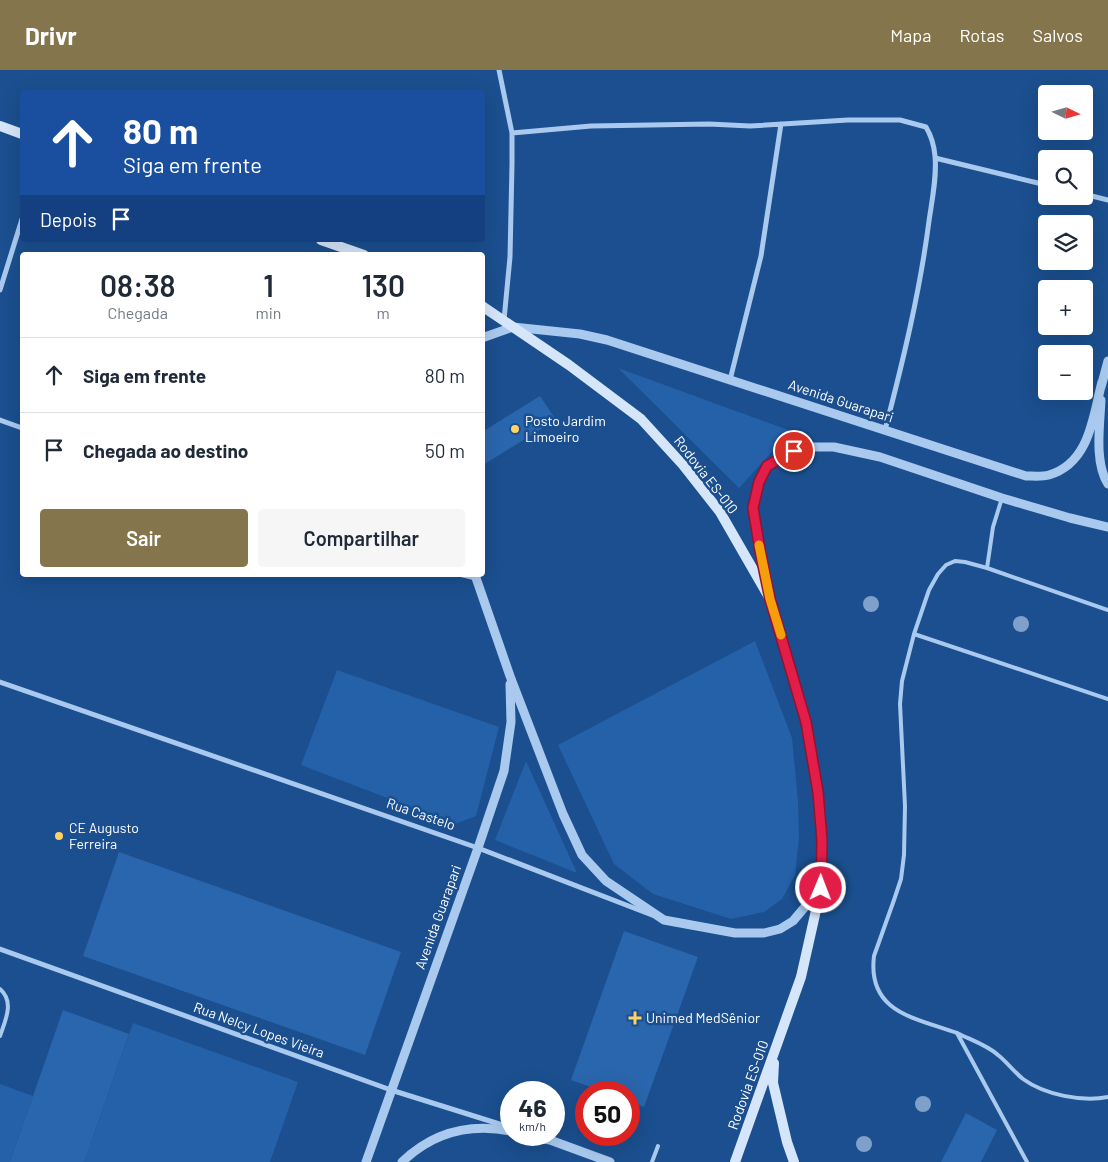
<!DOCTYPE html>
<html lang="pt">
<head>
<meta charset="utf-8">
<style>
	:root { --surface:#fff; --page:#f6f6f7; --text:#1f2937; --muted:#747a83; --line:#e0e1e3; --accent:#84754c }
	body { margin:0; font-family:Barlow,sans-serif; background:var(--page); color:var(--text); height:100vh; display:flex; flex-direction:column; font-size:19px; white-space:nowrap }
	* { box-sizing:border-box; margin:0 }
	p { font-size:16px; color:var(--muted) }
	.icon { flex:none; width:28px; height:28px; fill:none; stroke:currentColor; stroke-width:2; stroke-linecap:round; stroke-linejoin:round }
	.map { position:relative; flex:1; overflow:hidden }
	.details { position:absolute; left:20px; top:182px; width:465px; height:325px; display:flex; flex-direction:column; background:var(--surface); border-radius:5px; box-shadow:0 5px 20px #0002 }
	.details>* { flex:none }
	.hud { position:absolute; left:20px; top:20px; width:465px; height:152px; border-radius:5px; box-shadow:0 5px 20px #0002; background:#1a4fa0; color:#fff; overflow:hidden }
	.needle { width:32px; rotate:95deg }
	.fabs { position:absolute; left:1038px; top:15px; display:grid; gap:10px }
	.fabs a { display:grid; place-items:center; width:55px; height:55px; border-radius:5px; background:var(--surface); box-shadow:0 5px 20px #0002; font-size:25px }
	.speed { position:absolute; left:500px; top:1011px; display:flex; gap:10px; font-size:25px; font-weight:700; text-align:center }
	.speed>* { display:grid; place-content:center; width:65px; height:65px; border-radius:50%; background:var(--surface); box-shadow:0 5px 20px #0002; line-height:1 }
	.speed small { font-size:12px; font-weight:400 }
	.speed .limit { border:8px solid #d22; background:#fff; color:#111 }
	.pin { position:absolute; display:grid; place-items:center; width:42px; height:42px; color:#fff; margin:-21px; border:2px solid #fff; border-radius:50%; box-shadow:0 1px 5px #0007 }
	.me { position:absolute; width:55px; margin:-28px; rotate:1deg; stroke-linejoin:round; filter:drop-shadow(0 0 4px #0008) }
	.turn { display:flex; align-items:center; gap:18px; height:105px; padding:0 20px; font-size:22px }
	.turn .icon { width:65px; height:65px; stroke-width:2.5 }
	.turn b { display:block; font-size:35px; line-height:42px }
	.then { display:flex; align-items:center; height:48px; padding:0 20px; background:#0003; gap:10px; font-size:19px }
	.eta { display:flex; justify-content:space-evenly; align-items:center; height:85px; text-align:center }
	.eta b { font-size:30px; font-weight:600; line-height:35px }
	.button { display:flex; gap:10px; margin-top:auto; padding:10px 20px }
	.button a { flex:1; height:58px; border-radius:5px; background:var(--accent); color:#fff; font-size:20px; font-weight:600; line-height:58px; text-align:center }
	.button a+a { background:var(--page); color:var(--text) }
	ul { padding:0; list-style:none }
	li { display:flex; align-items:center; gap:15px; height:75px; padding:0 20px; border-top:1px solid var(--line) }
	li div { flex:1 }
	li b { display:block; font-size:19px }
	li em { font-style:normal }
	header { display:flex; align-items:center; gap:30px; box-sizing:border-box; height:70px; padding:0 25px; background:var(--accent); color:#fff }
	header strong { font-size:24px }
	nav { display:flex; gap:28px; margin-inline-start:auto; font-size:18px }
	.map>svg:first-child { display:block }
	.green { fill:#2461a8 }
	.building { fill:#2a66ad }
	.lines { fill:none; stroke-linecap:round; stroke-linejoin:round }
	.service { stroke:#a9c9ee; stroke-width:4 }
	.minor { stroke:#a9c9ee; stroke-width:5 }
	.tertiary { stroke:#a9c9ee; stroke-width:9 }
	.secondary { stroke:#d6e6fa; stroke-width:10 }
	.tree { fill:#7ea0ca }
	.route-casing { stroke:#92132f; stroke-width:12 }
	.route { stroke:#e11d48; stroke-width:9 }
	.slow { stroke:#f59e0b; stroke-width:9 }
	.poi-dot { fill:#ffd166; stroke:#1b4f8f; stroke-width:2 }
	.labels { text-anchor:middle; stroke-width:5; stroke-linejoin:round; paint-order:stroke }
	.street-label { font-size:14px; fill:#fff; stroke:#1b4f8f }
	.poi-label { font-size:14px; fill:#fff; stroke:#1b4f8f; text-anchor:start }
</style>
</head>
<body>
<header>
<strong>Drivr</strong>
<nav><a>Mapa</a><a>Rotas</a><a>Salvos</a></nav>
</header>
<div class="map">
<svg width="1108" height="1092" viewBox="0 0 1108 1092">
	<rect width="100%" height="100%" fill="#1b4f8f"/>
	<path class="green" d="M 618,298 L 791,361 L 739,418 Z
		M 755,571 L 792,668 L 798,731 L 799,768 L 795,805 L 782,829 L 764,842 L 731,849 L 653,824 L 614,794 L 558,675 Z
		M 337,600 L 499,657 L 476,746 L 455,754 L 301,695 Z
		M 526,691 L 577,803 L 495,770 Z
		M 133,953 L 298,1012 L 270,1092 L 84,1092 Z
		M 0,1014 L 33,1026 L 10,1092 L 0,1092 Z"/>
	<path class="building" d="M 540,326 L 556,350 L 483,395 L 482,362 Z
		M 119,782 L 401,882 L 365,985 L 83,886 Z
		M 624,861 L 698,887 L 644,1037 L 629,1031 L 629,1022 L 605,1022 L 571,1010 Z
		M 63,940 L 129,964 L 84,1092 L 10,1092 Z
		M 966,1043 L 997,1060 L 981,1092 L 941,1092 Z"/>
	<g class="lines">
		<path class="service" d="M 1002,428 L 993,457 L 987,498 L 965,492 L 955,491 L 946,495 L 938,504 L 929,520 L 914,564 L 902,611 L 900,634 L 905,736 L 904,785 L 901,809 L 894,830 L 874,886 C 867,943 916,948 957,963 L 1027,1092
			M 987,498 L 1108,540
			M 914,564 L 1108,629
			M 0,919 C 15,932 5,951 0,966
			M 957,963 C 971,970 987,975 998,985 C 1007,992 1014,1002 1023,1009 C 1045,1025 1082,1032 1108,1027
			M 652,1092 L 658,1076"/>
		<path class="minor" d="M 499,0 L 512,63 L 512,94 L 510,187 L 504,250
			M 512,63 L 591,56 L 709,54 L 750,56 L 848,50 L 900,50 L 926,57 C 932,67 934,75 935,86 C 937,107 932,130 929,151 C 920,221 903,291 885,360
			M 935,88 L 1046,115
			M 1084,124 L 1108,130
			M 0,220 L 22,149
			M 730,310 L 761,186 L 781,54
			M 0,350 L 22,358
			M 463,505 L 476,508
			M 0,612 L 478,778 L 652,845
			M 0,879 L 391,1020 L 509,1057"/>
		<path class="tertiary" d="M 482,268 L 513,257 L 580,264 L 607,270 L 1026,406 C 1033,406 1042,407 1049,405 C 1090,393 1093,346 1102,312
			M 1101,317 L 1108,291
			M 1101,330 C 1100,354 1094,393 1108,414
			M 475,505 L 510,606 L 563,744 L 582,785 L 606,811 L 664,850 L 735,863 L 764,863 L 780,859 L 793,851 L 821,818
			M 769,525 L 761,486 L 753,438 L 759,412 L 767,396 L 794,381 L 814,377 L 834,377 L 880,387 L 1002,428 L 1070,448 L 1108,457
			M 528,1065 L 550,1070 L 610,1092
			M 366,1092 L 478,778 L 504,701 L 511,652 L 510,614
			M 402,1092 C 433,1062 470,1053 511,1061"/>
		<path class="secondary" d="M 0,56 L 22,64
			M 321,170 L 364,185
			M 482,236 L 569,295 L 641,349 L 683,395 L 720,442 L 770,529 L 806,652 L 818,722 L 822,770 L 821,818 L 801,907 L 735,1092
			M 774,993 L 773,1013 L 787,1072 L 794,1092"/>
	</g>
	<g class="tree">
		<circle cx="871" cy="534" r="8"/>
		<circle cx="1021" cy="554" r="8"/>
		<circle cx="923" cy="1034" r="8"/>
		<circle cx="864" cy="1074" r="8"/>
	</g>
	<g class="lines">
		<g class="route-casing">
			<path id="route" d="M 794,381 L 767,396 L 759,412 L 753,438 L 761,486 L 770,529 L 806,652 L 818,722 L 822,770 L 821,818"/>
		</g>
		<use href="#route" class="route"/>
		<path class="slow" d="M 759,475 L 770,529 L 781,565"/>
	</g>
	<g class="poi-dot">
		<circle cx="515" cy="359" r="5"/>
		<circle cx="59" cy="766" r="5"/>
		<path d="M632.5 940.5h5v5h5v5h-5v5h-5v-5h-5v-5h5z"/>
	</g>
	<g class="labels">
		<g class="street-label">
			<text transform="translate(841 331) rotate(18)" y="5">Avenida Guarapari</text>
			<text transform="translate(706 405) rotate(52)" y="5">Rodovia ES-010</text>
			<text transform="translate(421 744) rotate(19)" y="5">Rua Castelo</text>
			<text transform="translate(438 847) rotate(-70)" y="5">Avenida Guarapari</text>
			<text transform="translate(259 960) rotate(20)" y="5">Rua Nelcy Lopes Vieira</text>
			<text transform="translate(748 1015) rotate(-70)" y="5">Rodovia ES-010</text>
		</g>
		<g class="poi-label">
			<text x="525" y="356">Posto Jardim<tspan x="525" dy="16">Limoeiro</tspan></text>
			<text x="69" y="763">CE Augusto<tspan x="69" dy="16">Ferreira</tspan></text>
			<text x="646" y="953">Unimed MedSênior</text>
		</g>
	</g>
</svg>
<div class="fabs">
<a><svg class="needle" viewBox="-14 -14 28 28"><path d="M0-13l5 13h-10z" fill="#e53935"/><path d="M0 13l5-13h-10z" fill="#747a83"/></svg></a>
<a><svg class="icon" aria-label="search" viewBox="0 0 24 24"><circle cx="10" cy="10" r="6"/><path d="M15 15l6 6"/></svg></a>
<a><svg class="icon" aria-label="layers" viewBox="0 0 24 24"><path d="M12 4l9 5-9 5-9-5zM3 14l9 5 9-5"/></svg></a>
<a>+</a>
<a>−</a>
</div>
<div class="speed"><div>46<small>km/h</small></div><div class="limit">50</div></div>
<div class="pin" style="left:794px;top:381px;background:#d93025"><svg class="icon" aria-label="arrive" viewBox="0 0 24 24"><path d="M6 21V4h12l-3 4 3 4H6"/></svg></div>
<svg class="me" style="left:821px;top:818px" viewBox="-20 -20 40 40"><circle r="17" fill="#e11d48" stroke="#fff" stroke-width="3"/><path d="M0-11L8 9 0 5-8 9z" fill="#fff"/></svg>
<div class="hud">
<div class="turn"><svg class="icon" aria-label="ahead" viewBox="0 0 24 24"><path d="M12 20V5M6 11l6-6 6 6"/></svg><div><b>80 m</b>Siga em frente</div></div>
<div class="then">Depois<svg class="icon" aria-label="arrive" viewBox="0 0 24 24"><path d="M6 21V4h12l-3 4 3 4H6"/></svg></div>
</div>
<section class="details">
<div class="eta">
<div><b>08:38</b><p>Chegada</p></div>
<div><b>1</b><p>min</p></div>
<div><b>130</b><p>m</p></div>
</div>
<ul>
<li><svg class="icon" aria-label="ahead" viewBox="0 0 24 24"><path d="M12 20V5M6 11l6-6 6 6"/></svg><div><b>Siga em frente</b></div><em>80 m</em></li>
<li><svg class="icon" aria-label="arrive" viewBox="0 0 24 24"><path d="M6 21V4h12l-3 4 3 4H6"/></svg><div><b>Chegada ao destino</b></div><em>50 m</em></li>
</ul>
<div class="button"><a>Sair</a><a>Compartilhar</a></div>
</section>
</div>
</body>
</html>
